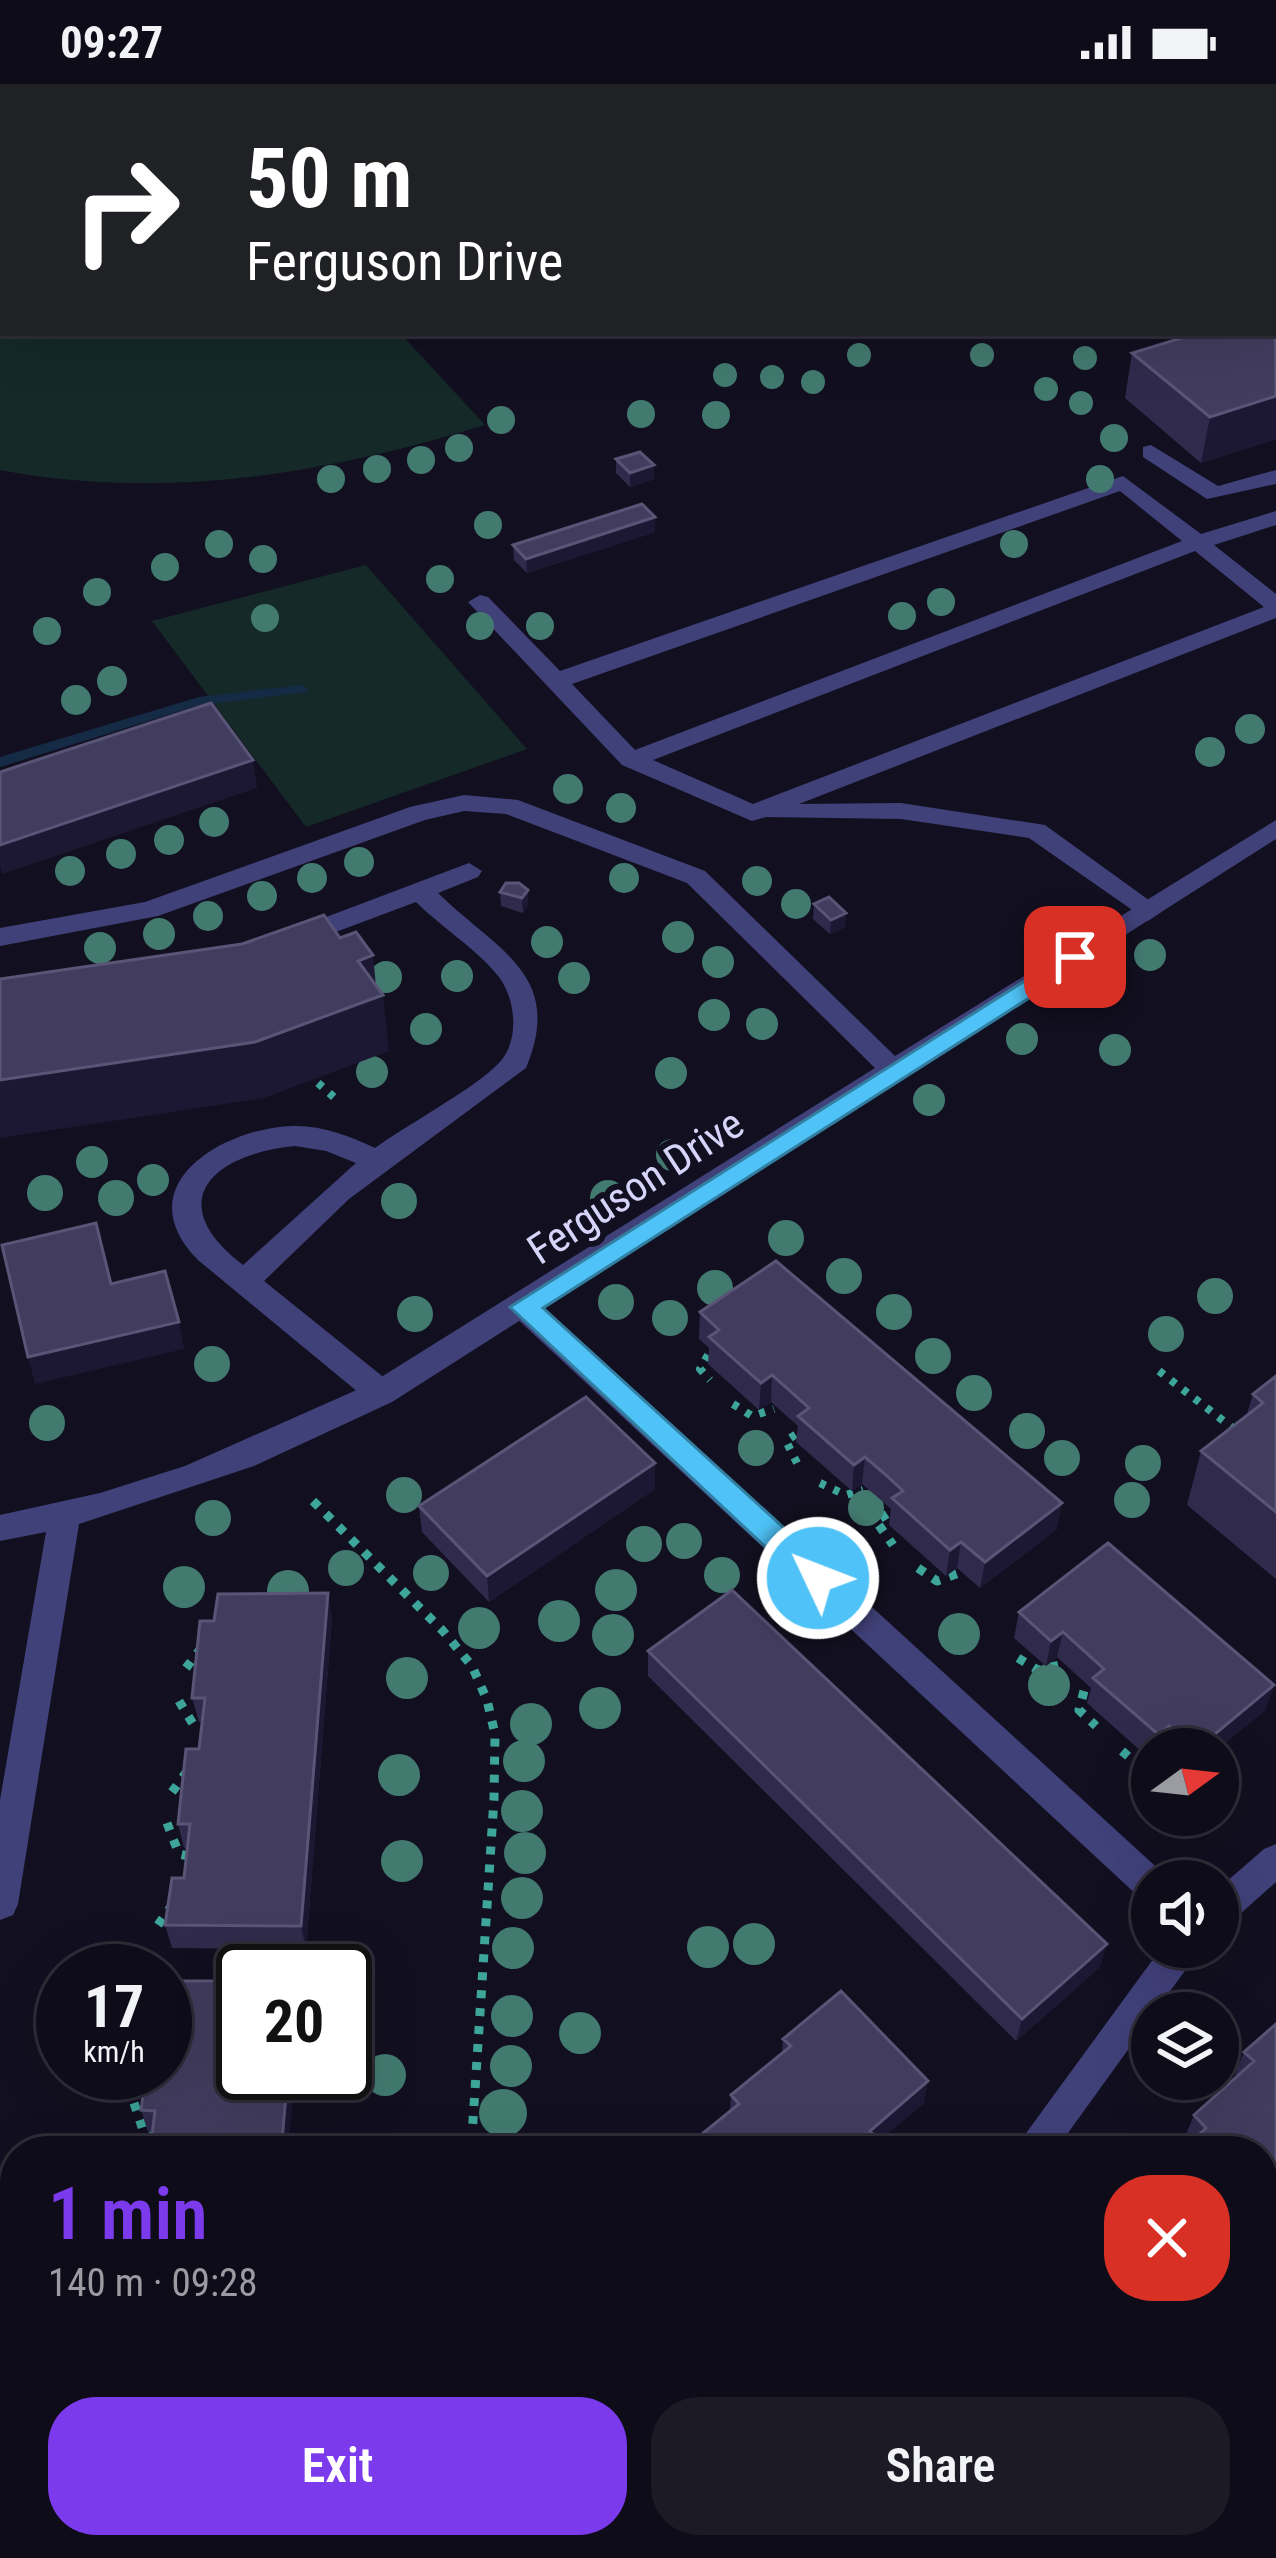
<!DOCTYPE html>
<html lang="en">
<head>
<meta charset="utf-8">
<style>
	:root { --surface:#0e0c18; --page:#1c1a25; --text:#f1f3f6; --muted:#9b9ba2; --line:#2e2c37; --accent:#7c3aed }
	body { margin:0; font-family:"Roboto Condensed",sans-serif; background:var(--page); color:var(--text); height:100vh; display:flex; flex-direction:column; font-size:45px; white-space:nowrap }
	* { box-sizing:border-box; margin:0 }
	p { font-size:39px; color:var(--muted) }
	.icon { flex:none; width:66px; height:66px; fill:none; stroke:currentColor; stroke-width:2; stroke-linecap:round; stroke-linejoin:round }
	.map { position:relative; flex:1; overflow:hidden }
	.drawer { position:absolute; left:0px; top:2052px; width:1278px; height:423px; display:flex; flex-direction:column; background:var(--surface); border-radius:48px 48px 0 0; box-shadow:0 12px 48px #0002,0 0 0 3px var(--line) }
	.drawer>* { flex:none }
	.banner { position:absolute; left:0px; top:0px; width:1278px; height:252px; box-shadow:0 12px 48px #0002,0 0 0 3px var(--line); background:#202124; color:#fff; overflow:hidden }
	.needle { width:78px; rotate:75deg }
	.fabs { position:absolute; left:1131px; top:1644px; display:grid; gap:24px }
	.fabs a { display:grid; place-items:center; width:108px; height:108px; border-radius:50%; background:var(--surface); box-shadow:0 12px 48px #0002,0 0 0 3px var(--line); font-size:60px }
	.speed { position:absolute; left:36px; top:1860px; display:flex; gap:24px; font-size:60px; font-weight:700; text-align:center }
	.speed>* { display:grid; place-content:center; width:156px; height:156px; border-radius:50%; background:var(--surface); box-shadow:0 12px 48px #0002,0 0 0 3px var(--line); line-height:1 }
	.speed small { font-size:30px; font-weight:400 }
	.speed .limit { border:6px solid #111; border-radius:18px; background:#fff; color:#111 }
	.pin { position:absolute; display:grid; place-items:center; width:102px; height:102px; color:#fff; margin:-51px; border-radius:24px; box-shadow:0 6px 18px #0006 }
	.me { position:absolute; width:132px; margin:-66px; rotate:313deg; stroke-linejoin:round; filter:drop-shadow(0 0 9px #0008) }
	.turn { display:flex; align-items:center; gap:42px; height:252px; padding:0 48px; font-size:54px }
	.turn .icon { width:156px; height:156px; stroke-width:2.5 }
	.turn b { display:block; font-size:84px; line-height:102px }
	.round { display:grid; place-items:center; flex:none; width:126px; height:126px; border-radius:48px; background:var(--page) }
	.head { display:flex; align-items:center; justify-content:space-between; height:204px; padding:0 48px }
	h1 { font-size:72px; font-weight:600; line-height:90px; color:var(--accent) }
	.cta { display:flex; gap:24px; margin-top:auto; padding:24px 48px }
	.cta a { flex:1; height:138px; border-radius:48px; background:var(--accent); color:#fff; font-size:48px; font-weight:600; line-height:138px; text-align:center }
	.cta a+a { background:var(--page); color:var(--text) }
	.status { display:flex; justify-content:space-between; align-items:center; height:84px; padding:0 60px; background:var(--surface); direction:ltr }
	.status svg { height:33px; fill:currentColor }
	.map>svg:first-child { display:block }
	.green { fill:#142928 }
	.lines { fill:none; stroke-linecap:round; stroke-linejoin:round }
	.stream { fill:#152a45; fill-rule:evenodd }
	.path-far2 { stroke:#3da59a; stroke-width:4.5; stroke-dasharray:4.5 6; stroke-linecap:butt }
	.path-far1 { stroke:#3da59a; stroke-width:8; stroke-dasharray:6 9; stroke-linecap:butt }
	.path { stroke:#3da59a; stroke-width:9; stroke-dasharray:8 10; stroke-linecap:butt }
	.service { fill:#41417a; fill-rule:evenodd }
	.minor { fill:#41417a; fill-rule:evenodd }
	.tree { fill:#427a70 }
	.wall { fill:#302b4c }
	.shaded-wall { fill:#1c1833 }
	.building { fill:#423d5f; stroke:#595577; stroke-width:3 }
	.route { fill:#4fc3f7; stroke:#337fa1; stroke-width:3 }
	.labels { text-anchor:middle; stroke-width:12; stroke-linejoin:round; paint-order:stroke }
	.street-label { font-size:42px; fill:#d7d4fa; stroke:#121020 }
</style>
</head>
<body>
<div class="status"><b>09:27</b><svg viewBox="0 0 49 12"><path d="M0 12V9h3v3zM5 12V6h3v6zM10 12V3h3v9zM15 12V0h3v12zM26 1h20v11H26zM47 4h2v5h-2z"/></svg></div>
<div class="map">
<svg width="1276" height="2474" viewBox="0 0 1276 2474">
	<rect width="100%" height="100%" fill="#121020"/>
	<path class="green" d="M 0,135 L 3,249 L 400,249 L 485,341 C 326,390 166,417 0,386 Z
		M 366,481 L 527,665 L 306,743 L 152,537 Z"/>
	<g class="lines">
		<path class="stream" d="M 301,601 L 308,605 L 306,608 L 200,621 L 0,683 L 0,673 L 199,613 Z"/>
		<path class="path-far2" d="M 617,0 L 621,3
			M 496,3 L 508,0"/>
		<path class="path-far1" d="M 318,999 L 335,1014
			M 708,1271 L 700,1285 L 710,1296
			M 1159,1287 L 1234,1345
			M 733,1320 L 752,1332 L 774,1325
			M 797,1379 L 786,1357 L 798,1349
			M 820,1399 L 846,1411 L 863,1406"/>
		<path class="path" d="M 313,1417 L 443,1547 L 472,1582 L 487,1616 L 495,1650 L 494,1715 L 471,2067
			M 887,1430 L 876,1437 L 893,1461
			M 918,1484 L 937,1497 L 959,1489
			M 1018,1574 L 1038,1586 L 1060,1581
			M 186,1584 L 202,1563
			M 1084,1607 L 1079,1626 L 1096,1642
			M 179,1617 L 193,1640 L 203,1644
			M 1122,1667 L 1136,1679 L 1152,1682
			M 172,1708 L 188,1686
			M 167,1739 L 179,1770 L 189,1772
			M 158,1841 L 175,1817
			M 134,2019 L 144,2049 L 156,2054
			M 463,2474 L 464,2460"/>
		<path class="service" d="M 1151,361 L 1218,402 L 1276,386 L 1276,400 L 1207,415 L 1143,373 L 1143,363 Z
			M 1123,392 L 1201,450 L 1276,427 L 1276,441 L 1214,461 L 1276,510 L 1276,534 L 799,720 L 901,719 L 1045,741 L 1157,822 L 1161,828 L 1148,837 L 1029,754 L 901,735 L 766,733 L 752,737 L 622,681 L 468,518 L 480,511 L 488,513 L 560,587 ZM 1120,407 L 1182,457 L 635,666 L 572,600 ZM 1195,467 L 1264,523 L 753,720 L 653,676 Z
			M 469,779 L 482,787 L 478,793 L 438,809 C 497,867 565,890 526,984 L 349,1115 L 264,1197 L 392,1300 L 396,1309 L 392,1318 L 370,1318 L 198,1176 C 125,1102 222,1044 293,1042 C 321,1041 350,1052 375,1064 C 408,1040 474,1005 499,979 C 520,957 516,916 499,893 C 476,864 442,844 416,818 L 293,864 L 280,855 L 284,849 ZM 295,1062 L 326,1067 L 356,1079 L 243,1181 C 161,1118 212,1070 295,1062 Z
			M 524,1212 L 535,1215 L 1165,1791 L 1167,1797 L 1152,1797 L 1152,1818 L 1139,1813 L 513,1231 L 509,1223 L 513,1215 Z
			M 1276,1760 L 1276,1798 L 1231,1838 L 1218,1843 L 1218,1805 L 1264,1765 Z
			M 1162,1863 L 1202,1863 L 1055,2067 L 1013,2067 Z
			M 701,2460 L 752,2460 L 746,2474 L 695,2474 Z"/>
		<path class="minor" d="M 464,711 L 518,716 L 705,787 L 895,972 L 1276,736 L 1276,755 L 392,1318 L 254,1382 L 79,1440 L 18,1820 L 13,1831 L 0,1836 L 0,1716 L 46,1448 L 0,1457 L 0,1431 L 100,1409 L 185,1382 L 370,1300 L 875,984 L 687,799 L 506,730 L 464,727 L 425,736 L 158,832 L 0,862 L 0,844 L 145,818 L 410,723 Z"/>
	</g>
	<g class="tree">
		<circle cx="859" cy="271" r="12"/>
		<circle cx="982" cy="271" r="12"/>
		<circle cx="1085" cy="274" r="12"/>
		<circle cx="725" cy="291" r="12"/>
		<circle cx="772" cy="293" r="12"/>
		<circle cx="813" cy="298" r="12"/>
		<circle cx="1046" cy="305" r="12"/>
		<circle cx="1081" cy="319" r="12"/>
		<circle cx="641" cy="330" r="14"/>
		<circle cx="716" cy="331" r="14"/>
		<circle cx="501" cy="336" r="14"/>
		<circle cx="1114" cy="354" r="14"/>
		<circle cx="459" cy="364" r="14"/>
		<circle cx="421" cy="376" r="14"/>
		<circle cx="377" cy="385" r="14"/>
		<circle cx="331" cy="395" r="14"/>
		<circle cx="1100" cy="395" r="14"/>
		<circle cx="488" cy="441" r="14"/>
		<circle cx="219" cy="460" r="14"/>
		<circle cx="1014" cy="460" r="14"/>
		<circle cx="263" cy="475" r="14"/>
		<circle cx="165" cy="483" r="14"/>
		<circle cx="440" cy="495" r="14"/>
		<circle cx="97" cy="508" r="14"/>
		<circle cx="941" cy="518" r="14"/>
		<circle cx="902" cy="532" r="14"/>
		<circle cx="265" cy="534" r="14"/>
		<circle cx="480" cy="542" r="14"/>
		<circle cx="540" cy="542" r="14"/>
		<circle cx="47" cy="547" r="14"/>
		<circle cx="112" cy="597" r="15"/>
		<circle cx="76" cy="616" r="15"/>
		<circle cx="1250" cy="645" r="15"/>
		<circle cx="1210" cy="668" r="15"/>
		<circle cx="568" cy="705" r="15"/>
		<circle cx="621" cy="724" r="15"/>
		<circle cx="214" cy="738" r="15"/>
		<circle cx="169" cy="756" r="15"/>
		<circle cx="121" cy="770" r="15"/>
		<circle cx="359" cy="778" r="15"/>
		<circle cx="70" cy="787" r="15"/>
		<circle cx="312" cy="794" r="15"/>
		<circle cx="624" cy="794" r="15"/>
		<circle cx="757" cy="797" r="15"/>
		<circle cx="262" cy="812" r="15"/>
		<circle cx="796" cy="820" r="15"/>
		<circle cx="208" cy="832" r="15"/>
		<circle cx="159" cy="850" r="16"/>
		<circle cx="678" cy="853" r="16"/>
		<circle cx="547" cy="858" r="16"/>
		<circle cx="100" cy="864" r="16"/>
		<circle cx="1150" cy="871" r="16"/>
		<circle cx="718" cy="878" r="16"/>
		<circle cx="457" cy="892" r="16"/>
		<circle cx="386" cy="893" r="16"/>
		<circle cx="574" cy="894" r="16"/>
		<circle cx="1102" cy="896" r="16"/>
		<circle cx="714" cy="931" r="16"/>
		<circle cx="762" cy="940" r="16"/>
		<circle cx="426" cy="945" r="16"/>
		<circle cx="1022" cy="955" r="16"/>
		<circle cx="1115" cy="966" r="16"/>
		<circle cx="372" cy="988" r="16"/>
		<circle cx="671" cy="989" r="16"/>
		<circle cx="929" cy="1016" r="16"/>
		<circle cx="672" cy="1071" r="16"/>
		<circle cx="92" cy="1078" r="16"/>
		<circle cx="153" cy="1096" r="16"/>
		<circle cx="45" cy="1109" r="18"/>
		<circle cx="116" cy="1114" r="18"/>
		<circle cx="608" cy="1114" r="18"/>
		<circle cx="399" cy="1117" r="18"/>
		<circle cx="786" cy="1154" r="18"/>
		<circle cx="844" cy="1192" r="18"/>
		<circle cx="715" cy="1204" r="18"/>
		<circle cx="1215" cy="1212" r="18"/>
		<circle cx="616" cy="1218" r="18"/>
		<circle cx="894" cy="1228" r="18"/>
		<circle cx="415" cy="1230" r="18"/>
		<circle cx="670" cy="1234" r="18"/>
		<circle cx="1166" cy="1250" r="18"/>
		<circle cx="933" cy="1272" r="18"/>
		<circle cx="212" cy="1280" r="18"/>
		<circle cx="974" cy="1309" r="18"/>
		<circle cx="47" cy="1339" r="18"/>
		<circle cx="1027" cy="1347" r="18"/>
		<circle cx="756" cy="1364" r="18"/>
		<circle cx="1062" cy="1374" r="18"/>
		<circle cx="1143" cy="1379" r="18"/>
		<circle cx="404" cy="1411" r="18"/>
		<circle cx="1132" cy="1416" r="18"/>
		<circle cx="866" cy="1424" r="18"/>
		<circle cx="213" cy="1434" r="18"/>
		<circle cx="684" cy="1457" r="18"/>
		<circle cx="644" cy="1460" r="18"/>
		<circle cx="346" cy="1484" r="18"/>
		<circle cx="431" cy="1489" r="18"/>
		<circle cx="722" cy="1491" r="18"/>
		<circle cx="184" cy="1503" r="21"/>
		<circle cx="616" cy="1506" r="21"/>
		<circle cx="288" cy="1507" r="21"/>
		<circle cx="559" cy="1537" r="21"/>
		<circle cx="479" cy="1544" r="21"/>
		<circle cx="959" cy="1550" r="21"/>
		<circle cx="613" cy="1551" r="21"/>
		<circle cx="407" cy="1594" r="21"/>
		<circle cx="1049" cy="1601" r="21"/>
		<circle cx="600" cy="1624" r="21"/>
		<circle cx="531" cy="1640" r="21"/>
		<circle cx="524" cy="1677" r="21"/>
		<circle cx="399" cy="1691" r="21"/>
		<circle cx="522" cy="1727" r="21"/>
		<circle cx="525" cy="1769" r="21"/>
		<circle cx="402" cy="1777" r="21"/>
		<circle cx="522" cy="1814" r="21"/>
		<circle cx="754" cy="1860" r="21"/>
		<circle cx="708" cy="1863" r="21"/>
		<circle cx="513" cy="1864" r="21"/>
		<circle cx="512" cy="1932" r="21"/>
		<circle cx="580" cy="1949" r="21"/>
		<circle cx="511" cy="1982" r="21"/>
		<circle cx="385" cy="1991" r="21"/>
		<circle cx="503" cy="2029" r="24"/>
	</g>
	<path class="wall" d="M 1276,155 L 1276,355 L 1201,379 L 1125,314 L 1132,269 L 1275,249 Z
		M 616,375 L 654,395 L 630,403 L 616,389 Z
		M 655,448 L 527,489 L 514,476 L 513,461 Z
		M 528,806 L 528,821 L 523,829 L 501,822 L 500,808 Z
		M 814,820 L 845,843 L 830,850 L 813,835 Z
		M 700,1228 L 1057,1445 L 980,1504 L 957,1484 L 946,1492 L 889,1441 L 891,1425 L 882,1417 L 862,1400 L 852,1407 L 796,1358 L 798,1342 L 771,1318 L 759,1326 L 708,1280 L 709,1264 L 699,1255 Z
		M 1276,1292 L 1276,1495 L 1187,1421 L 1201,1367 L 1246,1333 L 1253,1310 Z
		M 655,1379 L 655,1405 L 489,1518 L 422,1448 L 419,1422 Z
		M 1019,1528 L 1274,1601 L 1265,1626 L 1218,1665 L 1152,1665 L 1151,1676 L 1087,1619 L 1091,1604 L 1057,1573 L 1046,1582 L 1014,1554 Z
		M 332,1534 L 306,1865 L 172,1864 L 165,1841 L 184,1794 L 188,1764 L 184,1764 L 178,1740 L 199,1665 L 202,1638 L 199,1638 L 192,1614 Z
		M 648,1567 L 1100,1883 L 1016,1957 L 648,1592 Z
		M 1276,1940 L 1276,2180 L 1263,2192 L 1263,2067 L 1191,2059 L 1185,2053 L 1194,2031 L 1237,1992 L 1235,1990 L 1244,1968 Z
		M 783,1955 L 924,2019 L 875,2060 L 874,2067 L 681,2067 L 730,2027 L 731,2011 L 782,1970 Z
		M 146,1989 L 288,2067 L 148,2048 L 141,2026 Z
		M 923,2460 L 1090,2460 L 1076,2474 L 926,2474 L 921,2467 Z"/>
	<path class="shaded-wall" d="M 1276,312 L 1276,355 L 1201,379 L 1210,333 Z
		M 654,381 L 654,395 L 630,403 L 630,389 Z
		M 655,433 L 655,448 L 527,489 L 526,475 Z
		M 253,676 L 257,704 L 2,790 L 0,780 L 0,761 Z
		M 528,806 L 528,821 L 523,829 L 522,814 Z
		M 846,829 L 845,843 L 830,850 L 831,836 Z
		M 373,871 L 377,913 L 383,911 L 389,967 L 264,1014 L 0,1054 L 0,996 Z
		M 179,1238 L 184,1265 L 35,1300 L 28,1273 Z
		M 772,1291 L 771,1318 L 759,1326 L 761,1299 Z
		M 865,1373 L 862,1400 L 852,1407 L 854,1381 Z
		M 655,1379 L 655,1405 L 489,1518 L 487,1492 Z
		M 1062,1419 L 1057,1445 L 980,1504 L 985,1478 Z
		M 961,1458 L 957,1484 L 946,1492 L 950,1466 Z
		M 328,1509 L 332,1534 L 306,1865 L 301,1842 Z
		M 1063,1548 L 1057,1573 L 1046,1582 L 1051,1557 Z
		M 1274,1601 L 1265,1626 L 1218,1665 L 1197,1665 Z
		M 1169,1642 L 1162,1665 L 1154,1665 L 1159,1651 Z
		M 1107,1860 L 1100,1883 L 1016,1957 L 1022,1935 Z
		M 288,1989 L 295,1989 L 288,2067 L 281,2067 Z
		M 928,1997 L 924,2019 L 875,2060 L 874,2067 L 861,2067 L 870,2047 Z
		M 1276,2169 L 1276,2180 L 1263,2192 L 1263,2181 Z
		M 1081,2460 L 1090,2460 L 1076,2474 L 1072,2469 Z"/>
	<path class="building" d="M 1275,155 L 1276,312 L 1210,333 L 1132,269 L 1198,249 L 1275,249 Z
		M 640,368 L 654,381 L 630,389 L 616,375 Z
		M 642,420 L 655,433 L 526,475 L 513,461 Z
		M 211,619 L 253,676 L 0,761 L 0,688 Z
		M 506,799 L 519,799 L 528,806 L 522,814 L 500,808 Z
		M 829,813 L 846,829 L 831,836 L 814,820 Z
		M 324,831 L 340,854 L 356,848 L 373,871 L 358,877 L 383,911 L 255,958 L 0,996 L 0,895 L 242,860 Z
		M 96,1139 L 111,1200 L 165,1187 L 179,1238 L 28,1273 L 2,1161 Z
		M 776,1177 L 1062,1419 L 985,1478 L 961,1458 L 950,1466 L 892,1414 L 903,1407 L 886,1391 L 865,1373 L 854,1381 L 798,1332 L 809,1324 L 772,1291 L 761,1299 L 709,1253 L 719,1246 L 700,1228 Z
		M 1276,1292 L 1276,1428 L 1201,1367 L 1263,1319 L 1253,1310 Z
		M 586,1313 L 655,1379 L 487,1492 L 419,1422 Z
		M 1108,1459 L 1274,1601 L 1197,1665 L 1169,1642 L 1159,1651 L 1093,1594 L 1104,1585 L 1063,1548 L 1051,1557 L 1019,1528 Z
		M 732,1506 L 1107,1860 L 1022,1935 L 648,1567 Z
		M 328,1509 L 301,1842 L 165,1841 L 172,1794 L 184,1794 L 190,1740 L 178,1740 L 186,1665 L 199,1665 L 205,1614 L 192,1614 L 200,1537 L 214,1537 L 218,1510 Z
		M 173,1897 L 243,1897 L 243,1989 L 288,1989 L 281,2067 L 150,2067 L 155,2027 L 141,2026 L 146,1989 L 165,1989 L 165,1931 L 168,1932 Z
		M 841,1907 L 928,1997 L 870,2047 L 876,2054 L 861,2067 L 681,2067 L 739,2020 L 731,2011 L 791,1962 L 783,1955 Z
		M 1276,1940 L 1276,2169 L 1263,2181 L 1263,2067 L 1182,2067 L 1206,2044 L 1194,2031 L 1254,1977 L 1244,1968 Z
		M 933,2460 L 1081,2460 L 1072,2469 L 1076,2474 L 928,2474 L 937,2465 Z"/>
	<path class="route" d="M 1075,865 L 1084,868 L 1084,879 L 543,1224 L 829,1485 L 833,1494 L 829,1503 L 808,1503 L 510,1223 Z"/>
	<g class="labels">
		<g class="street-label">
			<text transform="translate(635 1102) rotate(-33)" y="15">Ferguson Drive</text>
		</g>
	</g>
</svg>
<div class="fabs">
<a><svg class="needle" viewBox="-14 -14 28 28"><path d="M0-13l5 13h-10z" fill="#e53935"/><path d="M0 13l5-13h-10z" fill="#9b9ba2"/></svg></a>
<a><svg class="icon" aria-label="sound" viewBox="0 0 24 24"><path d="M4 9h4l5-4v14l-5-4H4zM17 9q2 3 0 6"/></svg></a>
<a><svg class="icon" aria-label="layers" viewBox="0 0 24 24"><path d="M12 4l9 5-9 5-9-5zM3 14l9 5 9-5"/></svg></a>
</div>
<div class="speed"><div>17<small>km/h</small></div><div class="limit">20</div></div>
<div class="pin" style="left:1075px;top:873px;background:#d93025"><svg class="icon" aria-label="arrive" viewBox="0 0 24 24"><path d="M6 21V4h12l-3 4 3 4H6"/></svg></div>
<svg class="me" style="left:818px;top:1494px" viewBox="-20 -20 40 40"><circle r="17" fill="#4fc3f7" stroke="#fff" stroke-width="3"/><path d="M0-11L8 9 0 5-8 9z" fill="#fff"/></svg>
<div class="banner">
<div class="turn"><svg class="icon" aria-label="right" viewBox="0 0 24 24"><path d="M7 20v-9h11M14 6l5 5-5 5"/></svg><div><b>50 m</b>Ferguson Drive</div></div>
</div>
<section class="drawer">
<div class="head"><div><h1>1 min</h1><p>140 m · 09:28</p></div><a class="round" style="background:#d93025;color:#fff"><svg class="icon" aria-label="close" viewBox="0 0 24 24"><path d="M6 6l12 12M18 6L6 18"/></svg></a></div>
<div class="cta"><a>Exit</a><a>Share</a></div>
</section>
</div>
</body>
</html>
